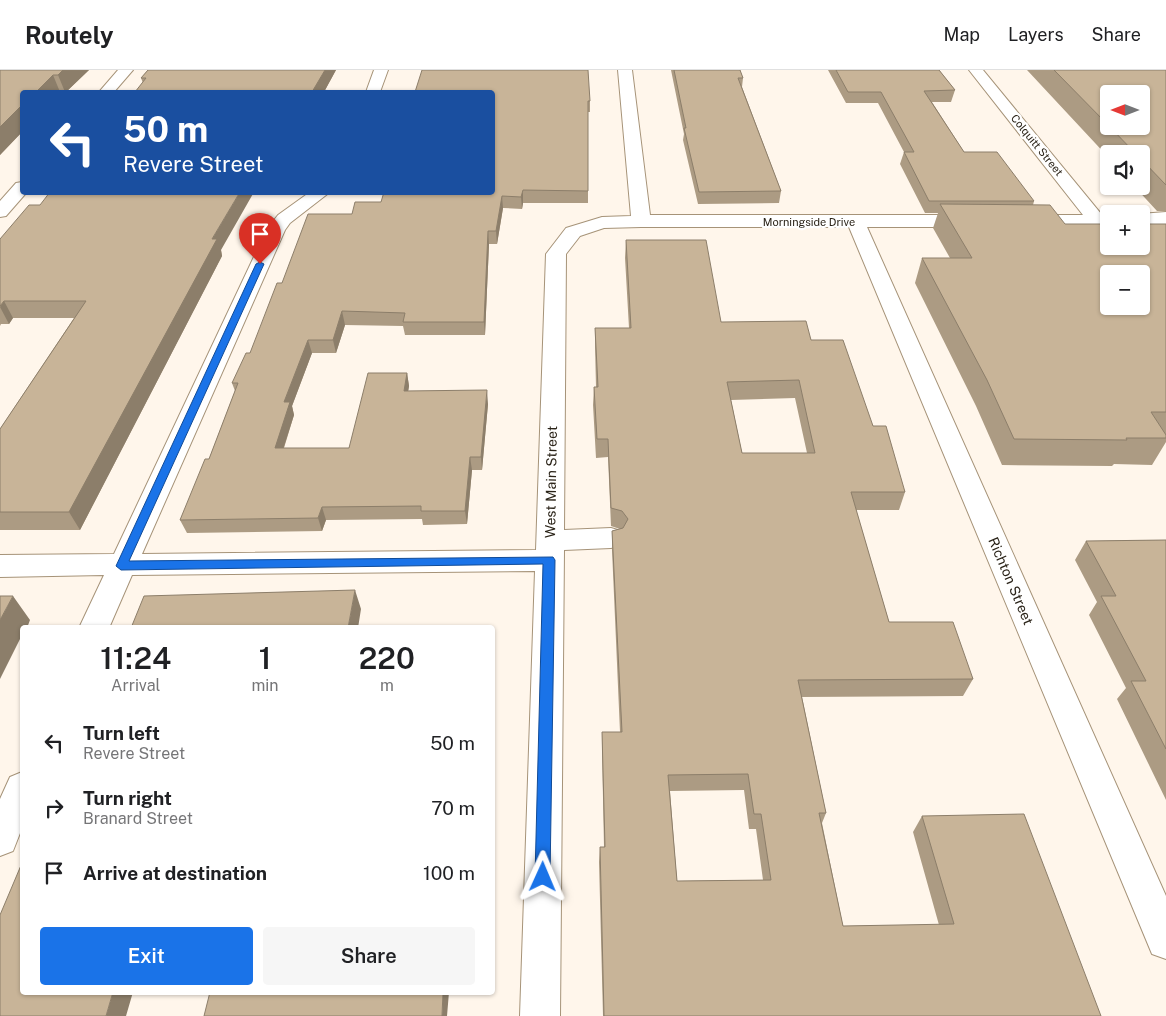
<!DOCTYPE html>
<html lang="en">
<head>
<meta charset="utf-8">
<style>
	:root { --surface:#fff; --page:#f6f6f6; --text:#202124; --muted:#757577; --line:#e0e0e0; --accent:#1a73e8 }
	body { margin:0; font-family:"Public Sans",sans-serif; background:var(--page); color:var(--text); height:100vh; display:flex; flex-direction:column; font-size:19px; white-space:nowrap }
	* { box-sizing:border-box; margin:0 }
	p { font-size:16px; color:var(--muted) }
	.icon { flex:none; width:28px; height:28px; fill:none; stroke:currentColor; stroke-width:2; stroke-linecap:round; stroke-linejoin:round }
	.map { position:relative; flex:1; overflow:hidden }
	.drawer { position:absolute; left:20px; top:555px; width:475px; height:370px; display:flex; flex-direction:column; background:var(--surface); border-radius:5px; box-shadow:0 1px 4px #0004 }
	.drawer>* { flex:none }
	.top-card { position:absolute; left:20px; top:20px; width:475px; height:105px; border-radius:5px; box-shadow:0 1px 4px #0004; background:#1a4fa0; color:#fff; overflow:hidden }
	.needle { width:32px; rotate:270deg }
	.tools { position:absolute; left:1100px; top:15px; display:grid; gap:10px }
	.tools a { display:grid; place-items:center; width:50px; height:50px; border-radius:5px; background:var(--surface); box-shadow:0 1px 4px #0004; font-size:25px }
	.pin { position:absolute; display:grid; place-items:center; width:42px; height:42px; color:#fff; margin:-51px -21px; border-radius:50% 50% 50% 0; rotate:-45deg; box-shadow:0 0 5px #0007 }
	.pin .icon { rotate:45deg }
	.me { position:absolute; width:55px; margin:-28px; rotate:1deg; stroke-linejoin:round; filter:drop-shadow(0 0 4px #0008) }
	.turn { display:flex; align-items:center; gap:18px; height:105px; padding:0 20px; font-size:22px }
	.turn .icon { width:65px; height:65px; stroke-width:2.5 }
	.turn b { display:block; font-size:35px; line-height:42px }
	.eta { display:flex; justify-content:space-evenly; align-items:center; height:85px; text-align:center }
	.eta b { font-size:30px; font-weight:600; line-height:35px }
	.cta { display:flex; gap:10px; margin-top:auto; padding:10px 20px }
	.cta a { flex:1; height:58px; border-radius:5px; background:var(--accent); color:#fff; font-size:20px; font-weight:600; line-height:58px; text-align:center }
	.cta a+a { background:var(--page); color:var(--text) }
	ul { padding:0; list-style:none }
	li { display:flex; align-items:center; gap:15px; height:65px; padding:0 20px }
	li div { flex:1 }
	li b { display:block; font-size:19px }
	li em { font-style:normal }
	header { display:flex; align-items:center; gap:30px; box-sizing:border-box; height:70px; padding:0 25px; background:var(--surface); border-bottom:1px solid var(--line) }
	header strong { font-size:24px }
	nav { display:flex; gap:28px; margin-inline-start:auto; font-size:18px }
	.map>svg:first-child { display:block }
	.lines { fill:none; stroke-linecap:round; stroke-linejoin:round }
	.minor-casing { stroke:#a69378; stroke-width:2 }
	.minor { fill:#fff; fill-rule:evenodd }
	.wall { fill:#ac9b83; fill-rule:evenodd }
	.shaded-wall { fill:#8c7e6a }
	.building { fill:#c8b498; stroke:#8c7e6a; fill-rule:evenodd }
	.route { fill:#1a73e8; stroke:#114b97 }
	.labels { text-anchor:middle; stroke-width:4.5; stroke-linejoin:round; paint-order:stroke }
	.far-street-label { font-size:11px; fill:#2a2318; stroke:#fff }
	.street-label { font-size:14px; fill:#2a2318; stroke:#fff }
</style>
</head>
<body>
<header>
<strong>Routely</strong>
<nav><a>Map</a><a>Layers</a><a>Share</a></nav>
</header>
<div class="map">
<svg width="1166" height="946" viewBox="0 0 1166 946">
	<rect width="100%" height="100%" fill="#fff6eb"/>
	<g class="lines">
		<g class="minor-casing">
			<path id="minor" d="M 118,0 L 133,0 L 114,22 L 99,22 Z
				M 374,0 L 388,0 L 380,22 L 366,22 Z
				M 618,0 L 632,0 L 650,145 L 973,145 L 980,147 L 982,151 L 980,155 L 973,157 L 867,157 L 1166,826 L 1166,889 L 1152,884 L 849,157 L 641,157 L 604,158 L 580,166 L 566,184 L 564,460 L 611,458 L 621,461 L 625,468 L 621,475 L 611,478 L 564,480 L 560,946 L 520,946 L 535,501 L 132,505 L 109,558 L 79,558 L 104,505 L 0,507 L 0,485 L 114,484 L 267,159 L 278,145 L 310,122 L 330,122 L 290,153 L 285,160 L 142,484 L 536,480 L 546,184 L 566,158 L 602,147 L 631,146 Z
				M 969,0 L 983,0 L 1102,145 L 1109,144 L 1109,156 L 1026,157 L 1019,155 L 1017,151 L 1019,147 L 1026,145 L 1083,145 Z
				M 22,112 L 22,122 L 27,122 L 6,146 L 0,147 L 0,131 L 16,113 Z
				M 1166,142 L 1166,154 L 1141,155 L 1140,144 Z
				M 22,702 L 22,758 L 13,781 L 0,786 L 0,729 L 10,707 Z"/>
		</g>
		<use href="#minor" class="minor"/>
	</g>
	<path class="wall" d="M 0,0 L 89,0 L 66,22 L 22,22 L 22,62 L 0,85 Z
		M 148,0 L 336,0 L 324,22 L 135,22 L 143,13 L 141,8 Z
		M 671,0 L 740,0 L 743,8 L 742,17 L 781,121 L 779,133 L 698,134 L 683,70 L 684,64 Z
		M 828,0 L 939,0 L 955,20 L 951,32 L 932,32 L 964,82 L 1034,131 L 1033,135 L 1065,154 L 1166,154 L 1166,372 L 1152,395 L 1114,394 L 1112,396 L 1002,395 L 976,336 L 915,213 L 922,188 L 950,188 L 933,158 L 938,143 L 925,143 L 900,94 L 904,82 L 878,33 L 846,33 Z
		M 1027,0 L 1166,0 L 1166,141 L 1157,141 L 1134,116 L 1141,116 L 1141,84 L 1109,84 L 1109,88 Z
		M 492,22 L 590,31 L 590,42 L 588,42 L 588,133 L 523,133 L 522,139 L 503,138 L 497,174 L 489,174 L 485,265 L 405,265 L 403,256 L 345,255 L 336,283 L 312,283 L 292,336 L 294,345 L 284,378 L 349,378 L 407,303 L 409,316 L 408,321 L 488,334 L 482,400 L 472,400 L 467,454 L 423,455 L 422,449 L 326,450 L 322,461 L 187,463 L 180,450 L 209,389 L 235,321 L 232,313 L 250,283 L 282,213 L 352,144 L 381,132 Z
		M 40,135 L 221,180 L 222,186 L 80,460 L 0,460 L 0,359 L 74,248 L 13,248 L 9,254 L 1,254 L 0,256 L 0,169 Z
		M 626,170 L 721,252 L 811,270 L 873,356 L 905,422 L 899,440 L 856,440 L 889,552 L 973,609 L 963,626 L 802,627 L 826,743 L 822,753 L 843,856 L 939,855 L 913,762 L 922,746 L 1101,946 L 603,946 L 599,792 L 600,777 L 604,777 L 602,679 L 602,662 L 620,662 L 612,480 L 612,461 L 620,459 L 611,456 L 608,387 L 596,388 L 593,335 L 594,317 L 596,317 L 595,276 L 595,258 L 629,258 L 625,188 ZM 795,328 L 807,383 L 742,383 L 731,330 ZM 744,720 L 749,759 L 756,759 L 763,810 L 677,811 L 670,721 Z
		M 1166,470 L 1166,730 L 1117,629 L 1126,618 L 1089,545 L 1097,532 L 1075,490 L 1086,471 Z"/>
	<path class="shaded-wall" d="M 63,0 L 89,0 L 66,22 L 65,22 L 58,5 Z
		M 325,0 L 336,0 L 324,22 L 312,22 Z
		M 53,5 L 60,22 L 36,22 Z
		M 22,35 L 22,62 L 0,85 L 0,57 Z
		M 523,120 L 523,133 L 522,139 L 521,127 Z
		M 240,122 L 254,122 L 221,180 L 222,186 L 80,460 L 69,442 L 212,169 Z
		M 502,126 L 503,138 L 497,174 L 496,161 Z
		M 488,161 L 489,174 L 485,265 L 484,252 Z
		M 4,231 L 13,248 L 9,254 L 0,237 Z
		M 342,241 L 345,255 L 336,283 L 333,270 Z
		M 308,270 L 312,283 L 292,336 L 294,345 L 279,392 L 275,378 L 284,332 Z
		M 407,303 L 409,316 L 406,335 L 404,321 Z
		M 487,320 L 488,334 L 482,400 L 481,387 Z
		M 470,387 L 472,400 L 467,454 L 465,441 Z
		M 322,437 L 326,450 L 322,461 L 318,448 Z
		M 355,520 L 361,539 L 358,558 L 348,558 Z
		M 13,526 L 30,550 L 27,558 L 22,558 L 22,565 L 0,609 L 0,550 Z
		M 113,922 L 133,922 L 126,946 L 106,946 Z
		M 443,922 L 449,922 L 447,946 L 442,946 Z"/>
	<path class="building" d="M 0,0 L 63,0 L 58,5 L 53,5 L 36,22 L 22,22 L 22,35 L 0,57 Z
		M 148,0 L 325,0 L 312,22 L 135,22 L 146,8 L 141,8 Z
		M 422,0 L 588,0 L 590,31 L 588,31 L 588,121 L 523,120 L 521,127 L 502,126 L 496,161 L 488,161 L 484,252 L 403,252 L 405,243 L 342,241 L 333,270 L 308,270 L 284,332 L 290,332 L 275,378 L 349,378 L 368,303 L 407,303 L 404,321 L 487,320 L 481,387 L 470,387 L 465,441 L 421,441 L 421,436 L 322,437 L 318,448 L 180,450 L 205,389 L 209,389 L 238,313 L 232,313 L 246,283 L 250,283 L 277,213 L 282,213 L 308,144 L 352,144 L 355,132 L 381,132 L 384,122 L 492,122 L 492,22 L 415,22 Z
		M 674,0 L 740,0 L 743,8 L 738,8 L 781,121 L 699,122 L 684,58 L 686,58 Z
		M 836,0 L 939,0 L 955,20 L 924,21 L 964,82 L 997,82 L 1034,131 L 929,131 L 904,82 L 914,82 L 881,22 L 848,22 Z
		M 1054,0 L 1166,0 L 1166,115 L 1141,89 L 1141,84 L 1136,84 L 1109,56 L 1141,56 L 1141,24 L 1109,24 L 1109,56 Z
		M 50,122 L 240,122 L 212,169 L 217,169 L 69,442 L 0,442 L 0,359 L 86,231 L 4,231 L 0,236 L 0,169 L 29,135 L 40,135 Z
		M 940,134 L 1050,135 L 1065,154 L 1109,154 L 1109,176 L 1141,176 L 1141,154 L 1166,154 L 1166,342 L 1151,342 L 1166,365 L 1166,368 L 1126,368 L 1127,370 L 1014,369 L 987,310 L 922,188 L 972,188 ZM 1109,204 L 1141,204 L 1141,236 L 1109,236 Z
		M 626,170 L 706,170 L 721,252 L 806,251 L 811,270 L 843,270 L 873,356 L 886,356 L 905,422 L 851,422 L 889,552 L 953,552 L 973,609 L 798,610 L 826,743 L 819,743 L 843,856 L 954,854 L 922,746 L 1024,744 L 1101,946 L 604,946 L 600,777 L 605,777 L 602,662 L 622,662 L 612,461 L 623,458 L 628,449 L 622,441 L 611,438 L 608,369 L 597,369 L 594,317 L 598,317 L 595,258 L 631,258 ZM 799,310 L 815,383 L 742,383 L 727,312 ZM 748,704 L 754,744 L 761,744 L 771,810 L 677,811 L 668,705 Z
		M 1166,470 L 1166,679 L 1131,611 L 1146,611 L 1101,526 L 1116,526 L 1086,471 Z
		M 355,520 L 348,558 L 131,558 L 144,526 Z
		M 0,526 L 13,526 L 0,550 Z
		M 22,793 L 22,922 L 113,922 L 106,946 L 0,946 L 0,845 Z
		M 210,922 L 443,922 L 442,946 L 204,946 Z"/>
	<path class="route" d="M 260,192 L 264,194 L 129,491 L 553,487 L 555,490 L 550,807 L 548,813 L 543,815 L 537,813 L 535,807 L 543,494 L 121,500 L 116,496 L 256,194 Z"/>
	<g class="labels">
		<g class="far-street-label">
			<text transform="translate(1037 75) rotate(51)" y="4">Colquitt Street</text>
			<text x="809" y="156">Morningside Drive</text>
		</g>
		<g class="street-label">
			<text transform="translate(551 412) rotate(-89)" y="5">West Main Street</text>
			<text transform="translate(1011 511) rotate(67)" y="5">Richton Street</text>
		</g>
	</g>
</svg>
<div class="tools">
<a><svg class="needle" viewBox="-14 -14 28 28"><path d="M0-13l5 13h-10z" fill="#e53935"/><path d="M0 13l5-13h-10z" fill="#757577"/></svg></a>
<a><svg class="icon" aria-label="sound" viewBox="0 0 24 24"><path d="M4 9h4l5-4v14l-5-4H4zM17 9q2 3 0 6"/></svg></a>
<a>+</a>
<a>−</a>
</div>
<div class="pin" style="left:260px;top:194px;background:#d93025"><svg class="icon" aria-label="arrive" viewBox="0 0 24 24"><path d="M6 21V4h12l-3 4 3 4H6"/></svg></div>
<svg class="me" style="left:543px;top:807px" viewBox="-20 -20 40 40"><path d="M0-17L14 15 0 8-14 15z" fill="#1a73e8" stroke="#fff" stroke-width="4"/></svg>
<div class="top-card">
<div class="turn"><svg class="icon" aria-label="left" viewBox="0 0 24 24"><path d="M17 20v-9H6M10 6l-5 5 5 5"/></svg><div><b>50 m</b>Revere Street</div></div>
</div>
<section class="drawer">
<div class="eta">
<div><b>11:24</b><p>Arrival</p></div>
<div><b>1</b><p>min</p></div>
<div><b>220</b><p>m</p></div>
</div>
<ul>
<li><svg class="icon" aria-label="left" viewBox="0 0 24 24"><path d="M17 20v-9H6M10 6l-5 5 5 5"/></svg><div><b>Turn left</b><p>Revere Street</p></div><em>50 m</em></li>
<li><svg class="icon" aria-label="right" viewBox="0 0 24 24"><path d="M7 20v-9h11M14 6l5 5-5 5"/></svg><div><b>Turn right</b><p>Branard Street</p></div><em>70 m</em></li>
<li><svg class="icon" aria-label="arrive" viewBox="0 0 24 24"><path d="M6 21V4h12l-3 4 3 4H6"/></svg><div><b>Arrive at destination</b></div><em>100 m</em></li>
</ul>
<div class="cta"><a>Exit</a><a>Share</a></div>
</section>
</div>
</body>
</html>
